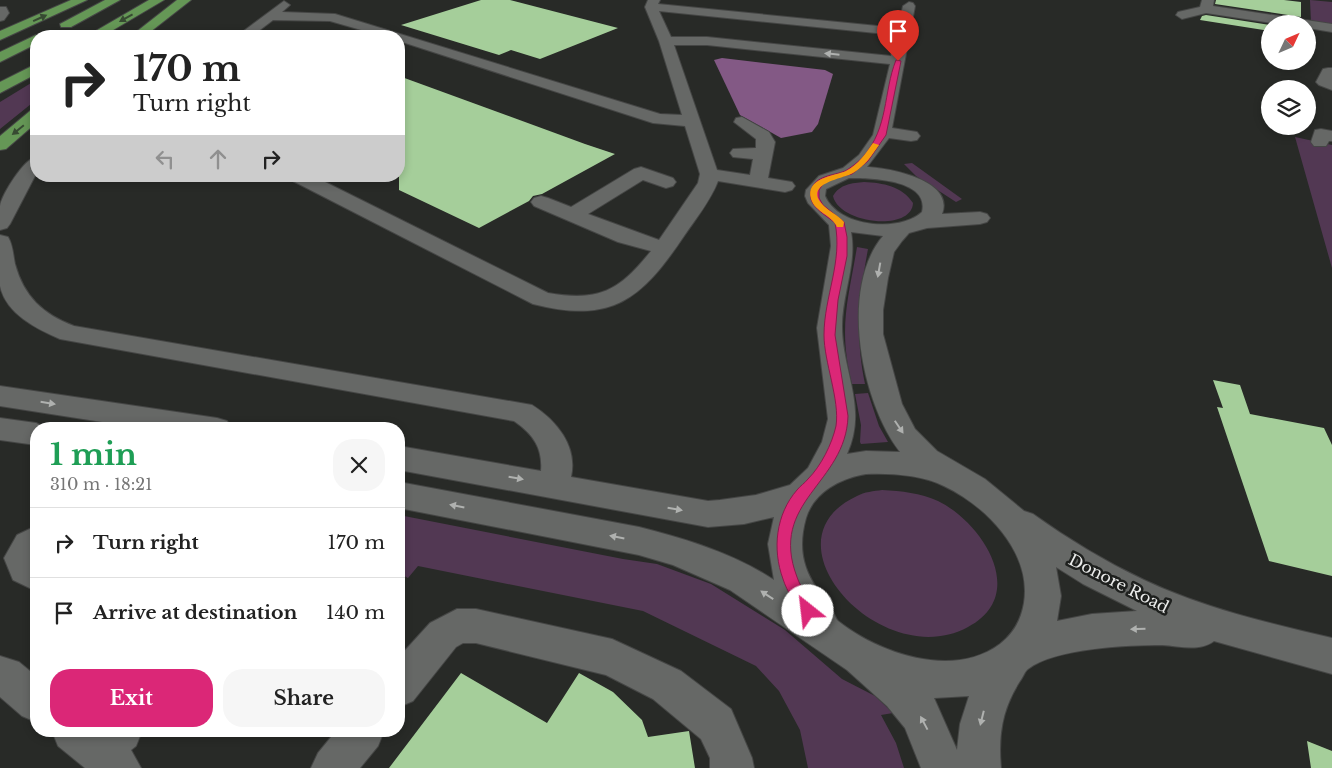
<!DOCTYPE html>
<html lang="en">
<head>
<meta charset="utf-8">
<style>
	:root { --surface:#fff; --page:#f6f6f6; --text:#222; --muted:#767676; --line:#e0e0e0; --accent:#db2777 }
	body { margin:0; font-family:"Libre Baskerville",serif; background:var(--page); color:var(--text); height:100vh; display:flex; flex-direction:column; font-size:19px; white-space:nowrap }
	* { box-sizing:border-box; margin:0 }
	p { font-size:16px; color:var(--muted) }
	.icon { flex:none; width:28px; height:28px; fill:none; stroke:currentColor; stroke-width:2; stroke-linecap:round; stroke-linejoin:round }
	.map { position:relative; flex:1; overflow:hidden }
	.side { position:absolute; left:30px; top:422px; width:375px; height:315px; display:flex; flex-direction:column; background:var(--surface); border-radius:20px; box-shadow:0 2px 8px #0003 }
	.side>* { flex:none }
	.top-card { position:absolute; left:30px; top:30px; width:375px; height:152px; border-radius:20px; box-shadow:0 2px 8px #0003; background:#fff; color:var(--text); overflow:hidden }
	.needle { width:32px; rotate:46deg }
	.buttons { position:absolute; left:1261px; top:15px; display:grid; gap:10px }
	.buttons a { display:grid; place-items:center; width:55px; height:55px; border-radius:50%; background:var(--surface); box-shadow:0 2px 8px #0003; font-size:25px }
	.pin { position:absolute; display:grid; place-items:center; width:42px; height:42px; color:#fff; margin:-51px -21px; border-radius:50% 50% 50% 0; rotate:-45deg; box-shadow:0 0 5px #0007 }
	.pin .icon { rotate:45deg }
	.me { position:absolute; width:55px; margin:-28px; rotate:331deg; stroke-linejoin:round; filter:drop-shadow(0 0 4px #0008) }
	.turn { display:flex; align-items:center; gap:18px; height:105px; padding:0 20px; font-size:22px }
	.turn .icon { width:65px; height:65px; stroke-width:2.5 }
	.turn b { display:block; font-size:35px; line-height:42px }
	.lanes { display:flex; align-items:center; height:48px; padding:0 20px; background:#0003; justify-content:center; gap:25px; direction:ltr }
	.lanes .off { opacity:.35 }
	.round { display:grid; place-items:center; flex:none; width:52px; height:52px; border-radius:20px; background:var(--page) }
	.head { display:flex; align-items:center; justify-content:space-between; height:85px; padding:0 20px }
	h1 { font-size:30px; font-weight:700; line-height:38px; color:#1e9e55 }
	.button { display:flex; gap:10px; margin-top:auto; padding:10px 20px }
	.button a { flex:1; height:58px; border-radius:20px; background:var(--accent); color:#fff; font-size:20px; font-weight:700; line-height:58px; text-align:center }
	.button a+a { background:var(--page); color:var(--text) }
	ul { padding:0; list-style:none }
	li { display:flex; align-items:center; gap:15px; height:70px; padding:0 20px; border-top:1px solid var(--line) }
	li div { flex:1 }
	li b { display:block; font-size:19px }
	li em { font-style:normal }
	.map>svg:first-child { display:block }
	.green { fill:#523853 }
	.water { fill:#835985 }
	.building { fill:#a5ce9a }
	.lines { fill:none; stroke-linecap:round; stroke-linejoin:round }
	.minor-casing { stroke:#454645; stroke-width:2 }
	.highway-casing { stroke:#454645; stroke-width:2 }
	.minor { fill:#666866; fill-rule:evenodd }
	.highway { fill:#659756; fill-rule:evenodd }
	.oneway { fill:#374a32 }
	.oneway2 { fill:#afb1af }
	.route { fill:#db2777; stroke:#8e194d }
	.slow { fill:#f59e0b }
	.labels { text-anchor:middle; stroke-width:5; stroke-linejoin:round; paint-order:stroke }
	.near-street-label { font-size:16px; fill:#ebeceb; stroke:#1e201e }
</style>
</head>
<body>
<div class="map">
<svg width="1332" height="768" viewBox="0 0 1332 768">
	<rect width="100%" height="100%" fill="#282a27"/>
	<path class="green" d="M 1310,0 L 1332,2 L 1332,25 L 1311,22 Z
		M 36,80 L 36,100 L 0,129 L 0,102 Z
		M 1295,137 L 1332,145 L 1332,268 Z
		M 912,163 L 962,199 L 956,202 L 916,176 L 904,164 Z
		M 864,182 C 883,183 902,186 913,203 C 912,232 839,224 833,196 C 840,184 852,183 864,182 Z
		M 857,247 L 868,249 C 859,297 855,336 865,384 L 852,384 C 838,328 848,301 857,247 Z
		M 868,393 L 879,426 L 888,442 L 861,444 L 860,442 L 861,425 L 855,394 Z
		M 882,490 C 902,491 920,493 938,501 C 983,523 1029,595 968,627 C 882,674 759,541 857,496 C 864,492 874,491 882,490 Z
		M 399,515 L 623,559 L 657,564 L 711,584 L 785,630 L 842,679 L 875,696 L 893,713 L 881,715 L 896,743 L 904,768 L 808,768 L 800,730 L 779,691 L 756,666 L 643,611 L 418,566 L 408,578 L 399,573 Z"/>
	<path class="water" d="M 722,58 L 825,70 L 833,74 L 818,124 L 812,132 L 781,138 L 740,115 L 714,60 Z"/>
	<path class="building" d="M 481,0 L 510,0 L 618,28 L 540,59 L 511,50 L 499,55 L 401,25 Z
		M 1216,0 L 1284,0 L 1301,2 L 1301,17 L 1215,4 Z
		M 1206,15 L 1270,25 L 1270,31 L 1200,20 L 1202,16 Z
		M 399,76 L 585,144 L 615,154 L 542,194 L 533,196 L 529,201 L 479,228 L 399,190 Z
		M 1213,380 L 1240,385 L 1250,414 L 1324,428 L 1332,445 L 1332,576 L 1269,561 L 1217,407 L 1223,408 Z
		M 461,673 L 547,723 L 579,673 L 613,692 L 642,720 L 648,737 L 689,731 L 695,768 L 389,768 Z
		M 1307,741 L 1332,751 L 1332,768 L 1311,768 Z"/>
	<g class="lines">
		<g class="minor-casing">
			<path id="minor" d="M 648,0 L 660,0 L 658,4 L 898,28 L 903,6 L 909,2 L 913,3 L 915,6 L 892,128 L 917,132 L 920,136 L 917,140 L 911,141 L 889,138 L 867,167 C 889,168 955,180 942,214 L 980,212 L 987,214 L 990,218 L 987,222 L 980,224 L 927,228 L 909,233 L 902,241 L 894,252 L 888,278 L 883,310 L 883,334 L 902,404 L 915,429 L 937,451 L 985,479 L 1024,511 L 1033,514 C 1068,539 1104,561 1144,580 C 1203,608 1268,623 1332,638 L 1332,674 L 1214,641 C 1200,652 1179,646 1162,645 C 1129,645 1055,648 1028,669 C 1025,671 1023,677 1020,681 C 1002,709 998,735 1001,768 L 921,768 L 905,728 L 887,706 L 847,670 L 730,590 L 673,565 L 639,555 L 399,508 L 399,482 L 639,527 C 686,539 733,553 774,580 L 768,544 L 774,517 L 744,524 L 708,527 L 399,470 L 399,446 L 541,471 C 543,448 533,434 514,421 L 60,339 C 37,329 6,314 0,286 C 0,271 0,251 0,235 L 8,237 C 13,245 13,255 15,264 C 24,297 43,314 74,326 L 532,405 C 556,420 578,446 571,477 L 708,501 L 720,500 L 756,495 L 790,485 L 808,468 L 822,442 L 828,419 L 817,328 L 831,246 L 829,225 L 808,203 L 805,196 L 806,190 L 819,176 L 843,168 L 859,155 L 873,135 L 890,64 L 707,45 L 674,45 L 717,170 L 750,175 L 753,159 L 733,157 L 730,153 L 733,149 L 756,148 L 756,139 L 734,122 L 736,118 L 742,117 L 769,132 L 775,142 L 768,178 L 792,182 L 795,186 L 792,190 L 785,192 L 718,181 C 711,200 695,220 684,236 C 641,300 612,324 533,304 L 291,180 L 289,176 L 313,176 L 548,293 C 599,302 619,291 651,251 L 618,242 L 534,206 L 531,202 L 534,198 L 541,196 L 548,198 L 571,207 L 634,169 L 641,167 L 673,178 L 676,182 L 673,186 L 666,188 L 643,180 L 588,214 L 659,240 L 698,183 L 700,174 L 685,126 L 653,123 L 399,41 L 399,36 L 382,36 L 330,21 L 273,20 L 252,36 L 237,36 L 284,1 L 290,5 L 282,12 L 335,14 L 660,114 L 682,115 L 659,41 L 645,7 ZM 659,11 L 896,35 L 891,56 L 707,37 L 671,37 ZM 849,178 C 869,178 930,179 922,212 C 899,233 838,227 825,196 L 826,189 ZM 851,232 L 883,236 C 839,288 861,402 900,452 L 866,451 L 847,454 C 868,407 842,372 842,326 C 842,294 857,264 851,232 ZM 866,474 C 890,473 922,475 944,486 C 986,506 1032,552 1024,603 C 1021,620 1014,633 1000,644 C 953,679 880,654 838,621 C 835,618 834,612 831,608 C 808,579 795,557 806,518 C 814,492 841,478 866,474 ZM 1056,567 L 1083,584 L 1137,611 L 1092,614 L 1057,621 L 1061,596 ZM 969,696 L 960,724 L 957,750 L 934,698 Z
				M 1202,0 L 1214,0 L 1213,6 L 1332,24 L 1332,32 L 1308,28 L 1308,24 L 1278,24 L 1206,13 L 1182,19 L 1176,15 L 1178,12 L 1200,7 Z
				M 0,7 L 6,7 L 9,13 L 4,20 L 0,21 Z
				M 1328,68 L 1332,68 L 1332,90 L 1319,85 L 1316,82 L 1323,69 Z
				M 1321,129 L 1332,131 L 1332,141 L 1329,141 L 1326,146 L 1314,146 L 1311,142 L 1315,130 Z
				M 36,157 L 36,174 L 10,224 L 7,228 L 0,230 C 0,223 0,214 0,206 C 2,194 24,159 36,157 Z
				M 0,386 L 217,418 L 227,421 L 232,429 L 147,429 L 0,406 Z
				M 0,418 L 36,423 L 48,429 L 36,429 L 36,445 L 0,440 Z
				M 36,526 L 36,591 L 13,580 L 4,558 L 17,535 Z
				M 457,609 L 476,609 L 612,639 L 681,671 L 731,709 L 752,758 L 754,768 L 710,768 L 710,758 L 701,739 L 653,699 L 606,675 L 476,643 L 463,643 L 456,647 L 413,701 L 399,707 L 399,657 L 430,623 Z
				M 0,656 L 19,662 L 36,676 L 36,722 L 22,716 L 0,697 Z
				M 52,731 L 142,731 L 136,746 L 131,750 L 141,768 L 85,768 L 58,746 Z
				M 336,731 L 384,731 L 378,746 L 360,768 L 311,768 L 318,753 Z"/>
		</g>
		<g class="highway-casing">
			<path id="highway" d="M 71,0 L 87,0 L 0,40 L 0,31 Z
				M 105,0 L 120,0 L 71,27 L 61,27 L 60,24 Z
				M 149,0 L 164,0 L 103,36 L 87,36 Z
				M 177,0 L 191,0 L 145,36 L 131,36 Z
				M 36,35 L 41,36 L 36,36 L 36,44 L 0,62 L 0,52 Z
				M 36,64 L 36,74 L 0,93 L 0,82 Z
				M 36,110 L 36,123 L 6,149 L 0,150 L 0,136 L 30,111 Z"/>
		</g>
		<use href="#minor" class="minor"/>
		<use href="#highway" class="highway"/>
	</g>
	<defs><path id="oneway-solid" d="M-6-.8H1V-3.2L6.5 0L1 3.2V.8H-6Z" transform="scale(1.25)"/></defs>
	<g class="oneway">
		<use href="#oneway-solid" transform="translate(40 18) rotate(-24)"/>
		<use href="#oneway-solid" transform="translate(126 18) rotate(151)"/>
		<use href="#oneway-solid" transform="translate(18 130) rotate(141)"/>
	</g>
	<g class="oneway2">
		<use href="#oneway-solid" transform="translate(832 54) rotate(-174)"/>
		<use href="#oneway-solid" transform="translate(879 270) rotate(100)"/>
		<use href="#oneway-solid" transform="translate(48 403) rotate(9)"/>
		<use href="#oneway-solid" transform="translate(899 427) rotate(56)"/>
		<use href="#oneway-solid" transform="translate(516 478) rotate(10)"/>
		<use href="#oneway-solid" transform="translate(457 506) rotate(-169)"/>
		<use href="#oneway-solid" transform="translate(675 509) rotate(10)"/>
		<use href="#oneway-solid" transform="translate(617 537) rotate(-169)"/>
		<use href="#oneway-solid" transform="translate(767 595) rotate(-147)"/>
		<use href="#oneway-solid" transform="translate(1138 629) rotate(178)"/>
		<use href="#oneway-solid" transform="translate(982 718) rotate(104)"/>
		<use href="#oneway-solid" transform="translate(924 723) rotate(-118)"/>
	</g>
	<path class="route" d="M 896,60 L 901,61 L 886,135 L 868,161 L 852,174 L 833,178 L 823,184 L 819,190 L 819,198 L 823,205 L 844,222 L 847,237 L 847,256 L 838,300 L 835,335 L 848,416 C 846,484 768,501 797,577 C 801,589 810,600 816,611 L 813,616 L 808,618 L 803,616 C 796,604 787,592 783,579 C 772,549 776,514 797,490 C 800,486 805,483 808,479 C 821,466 832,444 836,426 C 840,400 824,362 824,335 C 824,297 843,261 835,223 C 826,215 807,206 811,191 C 815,175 833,176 845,171 C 851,168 859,161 863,157 C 889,127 883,93 896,60 Z"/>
	<path class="slow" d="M 873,143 L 879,145 C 872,155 865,166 853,173 C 843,179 804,183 822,204 C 828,211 838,215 844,222 L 843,227 L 837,227 C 832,215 815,212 811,199 C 805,178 834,176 846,171 C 858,165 866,153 873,143 Z"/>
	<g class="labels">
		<g class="near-street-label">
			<text transform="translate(1119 583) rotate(27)" y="6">Donore Road</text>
		</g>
	</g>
</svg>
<div class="buttons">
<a><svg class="needle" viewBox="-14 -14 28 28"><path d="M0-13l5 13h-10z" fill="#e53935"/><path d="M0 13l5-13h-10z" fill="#767676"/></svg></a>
<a><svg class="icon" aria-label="layers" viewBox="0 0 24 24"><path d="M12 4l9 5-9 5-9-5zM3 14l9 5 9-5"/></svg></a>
</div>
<div class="pin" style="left:898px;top:61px;background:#d93025"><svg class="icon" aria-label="arrive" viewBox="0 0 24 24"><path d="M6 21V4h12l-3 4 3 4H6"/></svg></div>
<svg class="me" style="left:808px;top:611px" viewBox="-20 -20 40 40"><circle r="19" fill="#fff"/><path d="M0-13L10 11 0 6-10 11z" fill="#db2777"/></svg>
<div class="top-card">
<div class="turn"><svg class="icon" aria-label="right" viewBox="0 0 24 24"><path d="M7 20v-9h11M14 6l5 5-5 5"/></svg><div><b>170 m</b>Turn right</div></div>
<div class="lanes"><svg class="icon off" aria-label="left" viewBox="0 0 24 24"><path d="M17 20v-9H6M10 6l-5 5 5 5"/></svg><svg class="icon off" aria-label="ahead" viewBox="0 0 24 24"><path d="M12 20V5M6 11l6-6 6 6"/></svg><svg class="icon" aria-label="right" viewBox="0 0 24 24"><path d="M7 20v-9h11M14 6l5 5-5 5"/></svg></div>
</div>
<section class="side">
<div class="head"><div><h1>1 min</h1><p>310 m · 18:21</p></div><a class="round"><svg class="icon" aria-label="close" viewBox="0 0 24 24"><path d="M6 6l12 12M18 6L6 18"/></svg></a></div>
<ul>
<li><svg class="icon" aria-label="right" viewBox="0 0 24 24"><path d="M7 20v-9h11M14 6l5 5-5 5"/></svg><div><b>Turn right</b></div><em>170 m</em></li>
<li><svg class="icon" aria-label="arrive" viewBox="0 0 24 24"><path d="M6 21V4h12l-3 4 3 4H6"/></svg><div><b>Arrive at destination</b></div><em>140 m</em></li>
</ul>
<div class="button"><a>Exit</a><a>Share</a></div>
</section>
</div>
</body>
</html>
